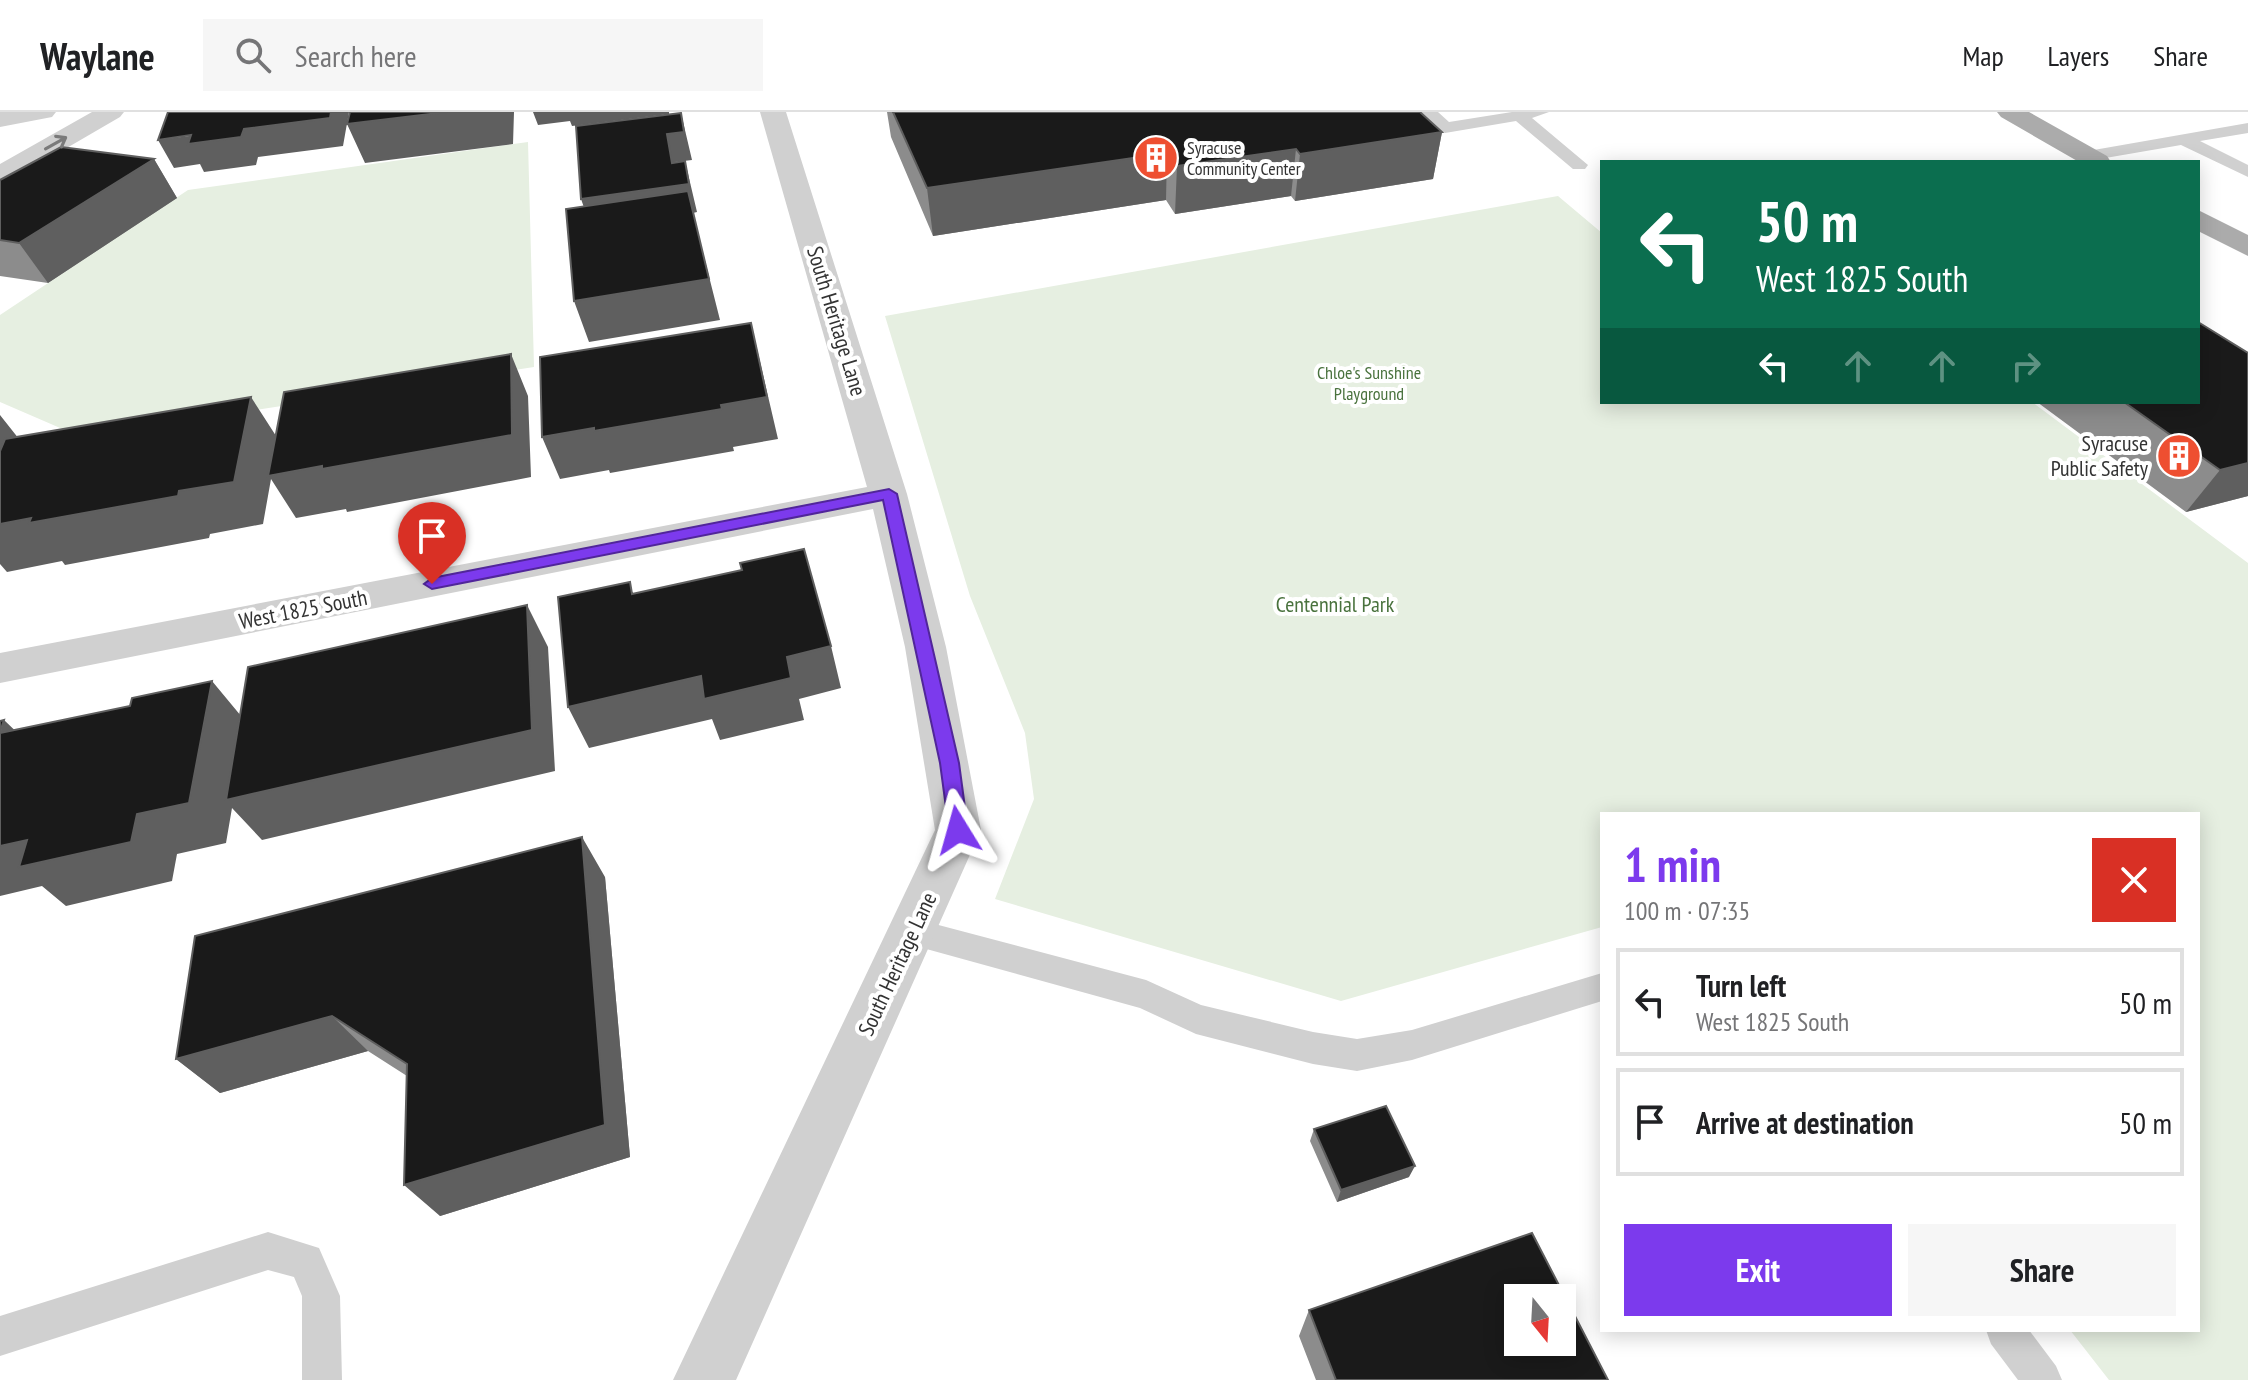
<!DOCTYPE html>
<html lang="en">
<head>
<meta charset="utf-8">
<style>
	:root { --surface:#fff; --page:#f6f6f6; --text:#202124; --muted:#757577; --line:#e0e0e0; --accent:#7c3aed }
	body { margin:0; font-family:"PT Sans Narrow",sans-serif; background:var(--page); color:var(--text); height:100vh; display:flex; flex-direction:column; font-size:30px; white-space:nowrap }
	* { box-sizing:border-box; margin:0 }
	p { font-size:26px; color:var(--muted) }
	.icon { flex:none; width:44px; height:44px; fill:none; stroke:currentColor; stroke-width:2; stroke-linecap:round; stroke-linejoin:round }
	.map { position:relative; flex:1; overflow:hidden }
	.drawer { position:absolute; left:1600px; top:700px; width:600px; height:520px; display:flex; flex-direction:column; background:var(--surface); border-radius:0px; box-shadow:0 4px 20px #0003 }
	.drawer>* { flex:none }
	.guide { position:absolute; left:1600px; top:48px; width:600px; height:244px; border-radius:0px; box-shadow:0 4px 20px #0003; background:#0b6e4f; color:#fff; overflow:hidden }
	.needle { width:52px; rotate:162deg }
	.tools { position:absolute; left:1504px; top:1172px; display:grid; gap:16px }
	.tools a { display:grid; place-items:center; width:72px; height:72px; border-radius:0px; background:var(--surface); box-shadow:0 4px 20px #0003; font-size:40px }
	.pin { position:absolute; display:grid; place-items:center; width:68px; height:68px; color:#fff; margin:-82px -34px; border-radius:50% 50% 50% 0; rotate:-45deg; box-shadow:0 0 8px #0007 }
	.pin .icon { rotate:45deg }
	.me { position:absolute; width:88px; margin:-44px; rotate:352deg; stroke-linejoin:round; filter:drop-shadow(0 0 6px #0008) }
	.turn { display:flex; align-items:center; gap:28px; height:168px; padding:0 24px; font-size:36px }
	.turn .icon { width:104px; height:104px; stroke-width:2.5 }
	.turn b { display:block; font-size:56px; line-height:68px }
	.lanes { display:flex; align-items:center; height:76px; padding:0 24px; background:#0003; justify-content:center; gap:40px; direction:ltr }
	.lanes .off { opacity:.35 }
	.round { display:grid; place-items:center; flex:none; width:84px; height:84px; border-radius:0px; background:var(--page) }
	.headline { display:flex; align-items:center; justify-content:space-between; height:136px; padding:0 24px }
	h1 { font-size:48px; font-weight:600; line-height:60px; color:var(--accent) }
	.primary-button { display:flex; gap:16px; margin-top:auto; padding:16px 24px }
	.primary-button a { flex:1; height:92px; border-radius:0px; background:var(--accent); color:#fff; font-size:32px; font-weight:600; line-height:92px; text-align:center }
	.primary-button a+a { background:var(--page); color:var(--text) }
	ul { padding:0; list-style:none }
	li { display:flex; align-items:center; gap:24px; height:108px; margin:0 16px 12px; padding:0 8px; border:4px solid var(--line); border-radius:0px }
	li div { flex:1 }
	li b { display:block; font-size:30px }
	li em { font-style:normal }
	header { display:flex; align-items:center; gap:48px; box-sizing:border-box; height:112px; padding:0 40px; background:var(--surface); border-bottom:2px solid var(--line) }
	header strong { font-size:38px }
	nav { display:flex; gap:44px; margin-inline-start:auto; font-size:28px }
	.search { width:560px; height:72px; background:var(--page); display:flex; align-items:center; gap:20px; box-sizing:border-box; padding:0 28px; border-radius:0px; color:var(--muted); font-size:30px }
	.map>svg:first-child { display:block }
	.green { fill:#e6efe1 }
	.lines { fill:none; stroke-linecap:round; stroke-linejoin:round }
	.service { fill:#d0d0d0; fill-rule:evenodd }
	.minor { fill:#d0d0d0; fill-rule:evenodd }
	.primary { fill:#ababab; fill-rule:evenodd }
	.wall { fill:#8c8c8c }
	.shaded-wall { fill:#5f5f5f }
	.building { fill:#1a1a1a; stroke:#5f5f5f; stroke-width:2; fill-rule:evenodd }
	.oneway { stroke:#7a7a7a }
	.route { fill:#7c3aed; stroke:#51269a; stroke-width:2 }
	.labels { text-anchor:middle; stroke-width:8; stroke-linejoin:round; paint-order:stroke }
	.far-poi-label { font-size:18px; fill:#333; stroke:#fff; text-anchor:start }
	.far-park-label { font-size:18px; fill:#49723d; stroke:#fff }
	.street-label { font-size:22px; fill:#333; stroke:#fff }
	.poi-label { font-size:22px; fill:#333; stroke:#fff; text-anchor:end }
	.park-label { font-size:22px; fill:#49723d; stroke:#fff }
</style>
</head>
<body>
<header>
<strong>Waylane</strong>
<div class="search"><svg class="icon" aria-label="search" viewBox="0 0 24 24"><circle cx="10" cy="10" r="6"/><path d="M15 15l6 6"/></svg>Search here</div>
<nav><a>Map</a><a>Layers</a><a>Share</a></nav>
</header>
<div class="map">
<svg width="2248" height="1268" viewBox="0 0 2248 1268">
	<rect width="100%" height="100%" fill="#fff"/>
	<path class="green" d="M 528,30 L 534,255 L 81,325 L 0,290 L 0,203 L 188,78 Z
		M 1558,84 L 1602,121 L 1602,290 L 2032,290 L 2248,451 L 2248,1268 L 2109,1268 L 2070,1218 L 2198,1218 L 2198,702 L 1602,702 L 1602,815 L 1341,889 L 995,787 L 1034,687 L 1025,621 L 970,484 L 885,204 Z"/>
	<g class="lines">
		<path class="service" d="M 1421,0 L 1438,0 L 1449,10 L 1512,0 L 1549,0 L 1532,6 L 1588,53 L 1585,57 L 1573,57 L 1516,9 L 1445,21 L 1439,19 Z
			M 2248,11 L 2248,21 L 2200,29 L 2248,53 L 2248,65 L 2181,33 L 2088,49 L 2080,44 L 2088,39 Z
			M 912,806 L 1146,868 L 1201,893 L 1313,920 L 1357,927 L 1412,918 L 1602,861 L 1602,889 L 1412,948 L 1357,959 L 1313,952 L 1196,922 L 1140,896 L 901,830 L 896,820 L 901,810 Z
			M 268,1120 L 319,1136 L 340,1184 L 342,1268 L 302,1268 L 302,1184 L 294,1165 L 268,1158 L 0,1244 L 0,1204 Z
			M 1986,1218 L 2029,1218 L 2056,1254 L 2062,1268 L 2018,1268 L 1991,1232 Z"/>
		<path class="minor" d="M 0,0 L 56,0 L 52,5 L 0,15 Z
			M 92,0 L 124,0 L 120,5 L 10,69 L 0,71 L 0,52 Z
			M 760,0 L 786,0 L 907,382 L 946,535 L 981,718 L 736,1268 L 673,1268 L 935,718 L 905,535 L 873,397 L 0,571 L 0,541 L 867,375 Z"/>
		<path class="primary" d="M 1997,0 L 2029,0 L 2107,44 L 2111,50 L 2079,50 L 2001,5 Z
			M 2198,98 L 2248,123 L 2248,144 L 2198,119 Z"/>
	</g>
	<path class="wall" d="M 887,0 L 1420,0 L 1442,20 L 1433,67 L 1295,89 L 1291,84 L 1175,102 L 1166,88 L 933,124 L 891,25 Z
		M 154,47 L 177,86 L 48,171 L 0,164 L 0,68 Z
		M 2248,241 L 2248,384 L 2186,400 L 2037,290 L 2198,290 Z
		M 605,765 L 630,1045 L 440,1104 L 407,964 L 368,939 L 220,981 L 176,947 Z
		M 1314,1017 L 1409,1065 L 1337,1090 L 1310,1029 Z
		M 1309,1198 L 1608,1268 L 1316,1268 L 1299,1224 Z"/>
	<path class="shaded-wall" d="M 331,0 L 349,0 L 343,34 L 258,45 L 256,53 L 204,60 L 200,52 L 174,56 L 158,28 L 244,17 Z
		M 447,0 L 514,0 L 513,32 L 365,51 L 347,12 Z
		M 533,0 L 669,0 L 669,2 L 572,14 L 570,9 L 538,13 Z
		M 681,1 L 692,48 L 675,50 L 679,73 L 685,49 L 697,100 L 693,101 L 720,208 L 589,230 L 574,189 L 591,115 L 581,87 L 672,51 L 667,22 Z
		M 1442,20 L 1433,67 L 1295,89 L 1300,42 Z
		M 1296,37 L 1291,84 L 1175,102 L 1177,54 Z
		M 1167,41 L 1166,88 L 933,124 L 927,76 Z
		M 154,47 L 177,86 L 48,171 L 19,131 Z
		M 751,211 L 778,327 L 733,335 L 734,339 L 610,361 L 609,358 L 560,367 L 542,325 L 721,293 Z
		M 511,242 L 528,284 L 531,365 L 347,400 L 346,397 L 296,406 L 271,367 L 263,412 L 210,422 L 209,426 L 65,453 L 62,449 L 7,460 L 0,452 L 0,412 L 179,379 L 251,285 L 278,327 Z
		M 0,303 L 19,327 L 0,375 Z
		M 2248,351 L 2248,384 L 2186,400 L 2220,358 Z
		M 527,493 L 548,535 L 555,659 L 262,728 L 232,696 L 226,731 L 177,742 L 172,769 L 66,794 L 42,774 L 0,784 L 0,734 L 137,702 L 212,569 L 246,610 Z
		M 831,534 L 841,576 L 799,587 L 804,608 L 720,628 L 712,607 L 589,636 L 568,595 Z
		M 4,608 L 47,649 L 0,622 Z
		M 582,725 L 605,765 L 630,1045 L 440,1104 L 404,1073 Z
		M 332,904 L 368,939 L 220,981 L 176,947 Z
		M 1415,1054 L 1409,1065 L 1337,1090 L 1341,1078 Z"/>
	<path class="building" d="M 168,0 L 331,0 L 330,6 L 244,17 L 241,25 L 188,32 L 191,23 L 158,28 Z
		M 350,0 L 447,0 L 347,12 Z
		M 893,0 L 1420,0 L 1442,20 L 1300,42 L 1296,37 L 1177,54 L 1167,41 L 927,76 Z
		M 681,1 L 684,20 L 667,22 L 672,51 L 685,49 L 689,72 L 581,87 L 576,14 Z
		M 61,35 L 154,47 L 19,131 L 0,128 L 0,68 Z
		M 688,79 L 709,167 L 574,189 L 566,97 Z
		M 2198,210 L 2248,241 L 2248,351 L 2220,358 L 2124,290 L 2198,290 Z
		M 751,211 L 767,285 L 721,293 L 722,297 L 594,319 L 594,316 L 542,325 L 540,245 Z
		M 511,242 L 512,323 L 322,357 L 322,354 L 268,364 L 284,280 Z
		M 251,285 L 234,370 L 179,379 L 178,384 L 29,411 L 31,406 L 0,412 L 0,339 L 5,327 Z
		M 804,437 L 831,534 L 787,545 L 791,566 L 704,587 L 701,564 L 568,595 L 558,485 L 630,470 L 632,482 L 742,458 L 740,451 Z
		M 527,493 L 532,618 L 226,688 L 248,555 Z
		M 212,569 L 189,691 L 137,702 L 131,730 L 19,755 L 27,728 L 0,734 L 0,621 L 130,594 L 132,586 Z
		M 4,608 L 0,620 L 0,609 Z
		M 582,725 L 605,1013 L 404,1073 L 407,952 L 332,904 L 176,947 L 195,824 Z
		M 1386,994 L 1415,1054 L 1341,1078 L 1314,1017 Z
		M 1532,1121 L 1608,1268 L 1336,1268 L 1309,1198 ZM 1518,1186 L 1562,1186 L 1562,1230 L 1518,1230 Z"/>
	<defs><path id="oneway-shaft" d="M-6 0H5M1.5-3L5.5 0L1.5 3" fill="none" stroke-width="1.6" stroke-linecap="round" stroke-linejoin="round" transform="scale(2)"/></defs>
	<use class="oneway" href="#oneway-shaft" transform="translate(56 31) rotate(-29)"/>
	<path class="route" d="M 889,377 L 897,382 L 959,651 L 968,718 L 965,723 L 952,723 L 949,718 L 940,651 L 883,388 L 432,477 L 424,472 L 432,466 Z"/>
	<defs>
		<g id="building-disc" transform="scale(2.3)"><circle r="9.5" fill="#ee4f31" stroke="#fff"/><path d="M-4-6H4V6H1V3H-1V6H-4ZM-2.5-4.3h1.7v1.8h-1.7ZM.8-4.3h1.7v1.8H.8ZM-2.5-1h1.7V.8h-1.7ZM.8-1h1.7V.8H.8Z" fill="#fff"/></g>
	</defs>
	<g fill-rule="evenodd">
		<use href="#building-disc" x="1156" y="46"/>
		<use href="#building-disc" x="2179" y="344"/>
	</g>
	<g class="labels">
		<g class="far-poi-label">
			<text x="1187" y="42">Syracuse<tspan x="1187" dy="21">Community Center</tspan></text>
		</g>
		<g class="far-park-label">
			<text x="1369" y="267">Chloe's Sunshine<tspan x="1369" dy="21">Playground</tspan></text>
		</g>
		<g class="street-label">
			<text transform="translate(837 209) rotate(73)" y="8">South Heritage Lane</text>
			<text transform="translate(303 497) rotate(-11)" y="8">West 1825 South</text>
			<text transform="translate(897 852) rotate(-65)" y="8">South Heritage Lane</text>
		</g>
		<g class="poi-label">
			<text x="2148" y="339">Syracuse<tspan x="2148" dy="25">Public Safety</tspan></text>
		</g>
		<g class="park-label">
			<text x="1335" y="500">Centennial Park</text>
		</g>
	</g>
</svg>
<div class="tools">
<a><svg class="needle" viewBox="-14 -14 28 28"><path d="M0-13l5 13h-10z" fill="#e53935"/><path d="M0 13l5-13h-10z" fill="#757577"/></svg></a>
</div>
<div class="pin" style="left:432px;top:472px;background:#d93025"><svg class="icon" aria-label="arrive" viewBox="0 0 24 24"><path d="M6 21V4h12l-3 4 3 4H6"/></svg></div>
<svg class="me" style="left:958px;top:718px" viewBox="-20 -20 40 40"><path d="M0-17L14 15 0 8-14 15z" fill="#7c3aed" stroke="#fff" stroke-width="4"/></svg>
<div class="guide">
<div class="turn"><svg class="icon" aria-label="left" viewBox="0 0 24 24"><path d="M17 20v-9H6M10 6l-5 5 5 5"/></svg><div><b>50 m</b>West 1825 South</div></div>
<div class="lanes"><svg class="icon" aria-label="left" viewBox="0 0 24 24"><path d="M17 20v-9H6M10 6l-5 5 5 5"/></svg><svg class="icon off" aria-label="ahead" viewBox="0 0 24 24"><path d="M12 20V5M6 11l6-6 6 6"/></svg><svg class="icon off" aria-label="ahead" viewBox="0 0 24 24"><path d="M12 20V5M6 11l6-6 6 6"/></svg><svg class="icon off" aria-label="right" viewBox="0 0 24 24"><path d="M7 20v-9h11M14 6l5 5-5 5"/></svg></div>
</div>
<section class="drawer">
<div class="headline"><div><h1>1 min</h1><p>100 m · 07:35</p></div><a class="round" style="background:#d93025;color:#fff"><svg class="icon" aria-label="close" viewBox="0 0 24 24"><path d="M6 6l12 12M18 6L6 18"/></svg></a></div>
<ul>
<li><svg class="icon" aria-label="left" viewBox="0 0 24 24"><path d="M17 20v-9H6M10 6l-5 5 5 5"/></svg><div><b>Turn left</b><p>West 1825 South</p></div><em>50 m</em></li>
<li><svg class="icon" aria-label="arrive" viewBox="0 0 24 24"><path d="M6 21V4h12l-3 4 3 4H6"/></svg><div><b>Arrive at destination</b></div><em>50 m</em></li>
</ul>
<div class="primary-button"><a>Exit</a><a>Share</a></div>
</section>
</div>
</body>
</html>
